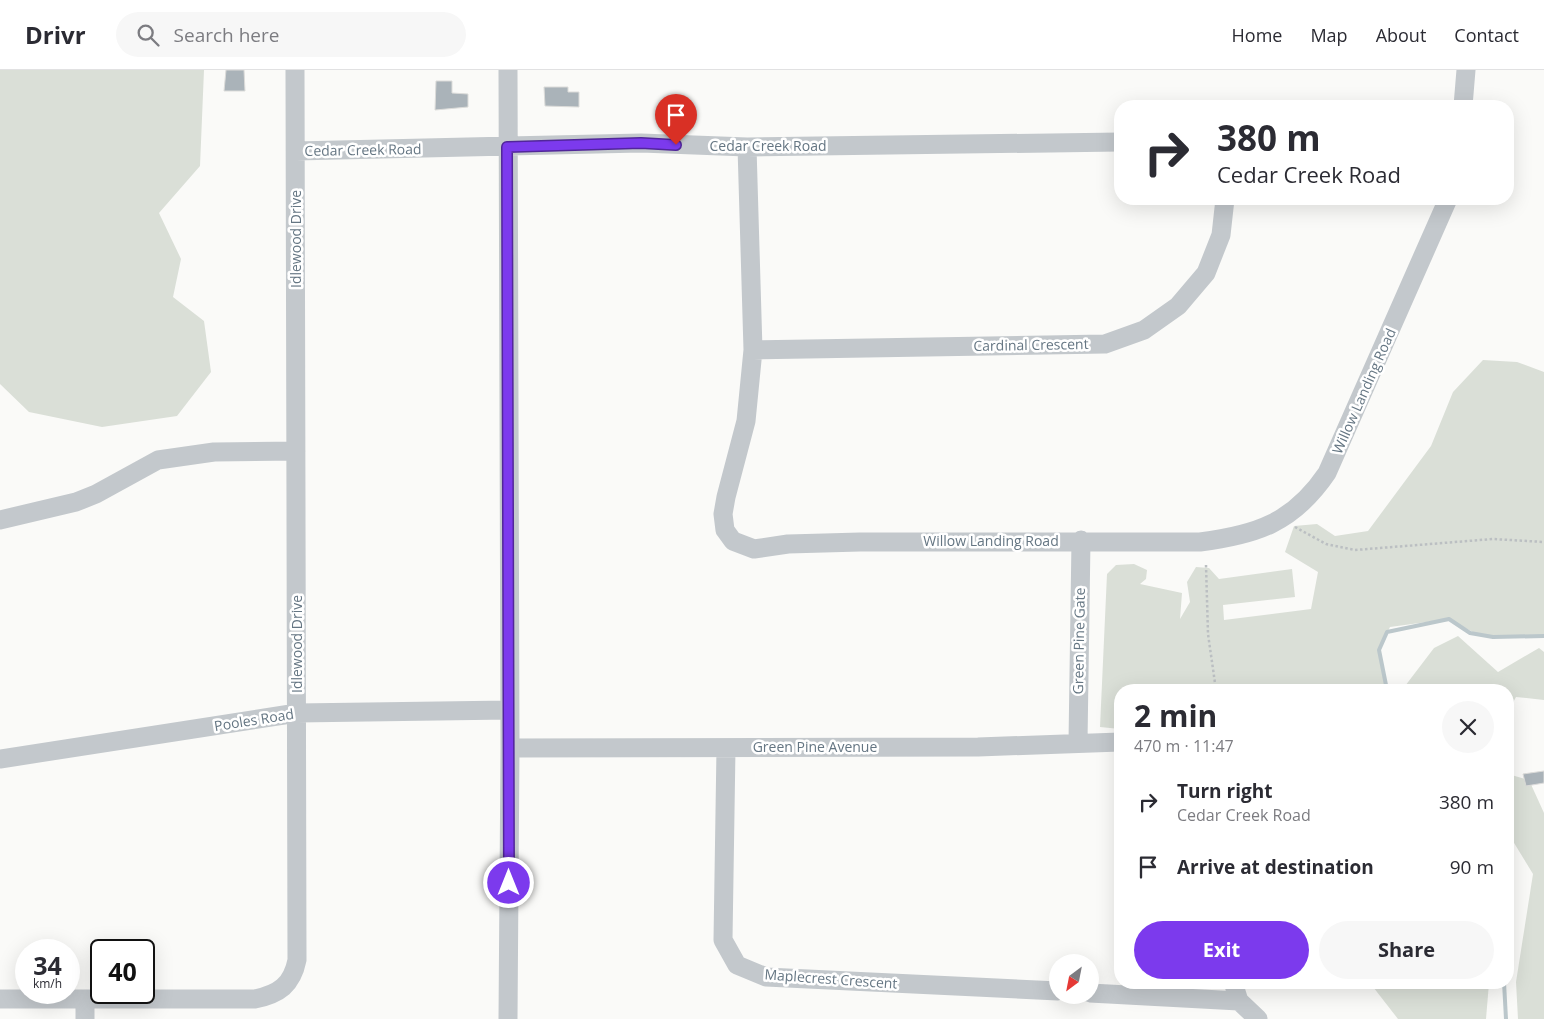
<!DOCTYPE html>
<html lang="en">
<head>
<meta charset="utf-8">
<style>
	:root { --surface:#fff; --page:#f7f7f7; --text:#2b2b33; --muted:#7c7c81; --line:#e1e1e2; --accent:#7c3aed }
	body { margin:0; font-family:"Open Sans",sans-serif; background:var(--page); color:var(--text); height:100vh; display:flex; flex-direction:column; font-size:19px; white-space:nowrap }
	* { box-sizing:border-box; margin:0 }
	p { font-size:16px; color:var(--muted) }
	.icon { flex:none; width:28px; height:28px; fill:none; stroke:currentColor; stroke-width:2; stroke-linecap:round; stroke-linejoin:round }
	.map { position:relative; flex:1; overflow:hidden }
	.panel { position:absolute; left:1114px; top:614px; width:400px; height:305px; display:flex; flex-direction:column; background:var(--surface); border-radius:20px; box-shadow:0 5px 20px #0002 }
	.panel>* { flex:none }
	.banner { position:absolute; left:1114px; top:30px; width:400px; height:105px; border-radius:20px; box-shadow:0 5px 20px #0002; background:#fff; color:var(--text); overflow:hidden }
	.needle { width:32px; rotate:212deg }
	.controls { position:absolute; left:1049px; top:884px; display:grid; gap:10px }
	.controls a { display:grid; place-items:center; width:50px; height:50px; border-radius:50%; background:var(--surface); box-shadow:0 5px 20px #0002; font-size:25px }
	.speed { position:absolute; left:15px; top:869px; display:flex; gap:10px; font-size:25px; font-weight:700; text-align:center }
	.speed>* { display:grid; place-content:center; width:65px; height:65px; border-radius:50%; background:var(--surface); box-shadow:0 5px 20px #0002; line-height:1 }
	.speed small { font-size:12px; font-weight:400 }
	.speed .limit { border:2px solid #111; border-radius:8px; background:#fff; color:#111 }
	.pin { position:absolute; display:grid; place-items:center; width:42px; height:42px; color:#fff; margin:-51px -21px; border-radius:50% 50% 50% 0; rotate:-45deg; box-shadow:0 0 5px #0007 }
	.pin .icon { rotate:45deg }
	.me { position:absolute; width:55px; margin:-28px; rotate:0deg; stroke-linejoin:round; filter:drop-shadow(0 0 4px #0008) }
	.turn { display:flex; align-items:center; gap:18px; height:105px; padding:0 20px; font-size:22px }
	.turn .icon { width:65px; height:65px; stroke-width:2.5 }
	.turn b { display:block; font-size:35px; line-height:42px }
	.round { display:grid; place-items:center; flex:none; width:52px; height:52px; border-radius:26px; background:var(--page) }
	.headline { display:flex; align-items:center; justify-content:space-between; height:85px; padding:0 20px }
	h1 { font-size:30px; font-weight:700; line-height:38px }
	.cta { display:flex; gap:10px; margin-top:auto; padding:10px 20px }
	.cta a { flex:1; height:58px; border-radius:30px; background:var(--accent); color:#fff; font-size:20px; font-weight:700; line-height:58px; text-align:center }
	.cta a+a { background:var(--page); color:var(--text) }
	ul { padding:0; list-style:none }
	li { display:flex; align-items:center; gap:15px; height:65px; padding:0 20px }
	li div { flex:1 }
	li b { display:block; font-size:19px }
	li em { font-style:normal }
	header { display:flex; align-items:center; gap:30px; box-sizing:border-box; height:70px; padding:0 25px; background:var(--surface); border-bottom:1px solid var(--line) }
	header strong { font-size:24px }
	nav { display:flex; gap:28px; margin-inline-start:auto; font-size:18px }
	.search { width:350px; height:45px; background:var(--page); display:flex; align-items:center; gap:12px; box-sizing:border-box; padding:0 18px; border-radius:28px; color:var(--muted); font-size:19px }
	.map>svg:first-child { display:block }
	.green { fill:#dadfd7 }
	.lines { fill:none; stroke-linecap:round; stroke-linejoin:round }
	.stream { stroke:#bbc7cb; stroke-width:4 }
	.building { fill:#aab3b9; stroke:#dcdcda }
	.path { stroke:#bbbfc2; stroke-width:2.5; stroke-dasharray:2.5 2.5; stroke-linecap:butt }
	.minor { stroke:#c3c8cc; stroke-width:19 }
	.route-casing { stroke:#51269a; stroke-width:12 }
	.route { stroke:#7c3aed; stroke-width:9 }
	.labels { text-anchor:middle; stroke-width:5; stroke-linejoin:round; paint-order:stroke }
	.street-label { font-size:14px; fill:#657683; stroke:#fff }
</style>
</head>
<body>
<header>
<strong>Drivr</strong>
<div class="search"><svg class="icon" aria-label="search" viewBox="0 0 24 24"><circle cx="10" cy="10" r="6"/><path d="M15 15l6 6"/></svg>Search here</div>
<nav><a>Home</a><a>Map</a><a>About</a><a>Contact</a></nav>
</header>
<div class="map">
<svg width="1544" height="949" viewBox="0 0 1544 949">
	<rect width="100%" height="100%" fill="#fafaf8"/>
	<path class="green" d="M 0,0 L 204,0 L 200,96 L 159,143 L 181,189 L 173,227 L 204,251 L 211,302 L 177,346 L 102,357 L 29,342 L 0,314 Z
		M 1483,290 L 1517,292 L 1544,302 L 1544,565 L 1482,567 L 1449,549 L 1390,557 L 1380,577 L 1387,620 L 1120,620 L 1120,659 L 1100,657 L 1107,504 L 1116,495 L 1134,494 L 1147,500 L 1146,509 L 1140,514 L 1182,523 L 1180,549 L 1190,532 L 1187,512 L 1196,497 L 1209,498 L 1219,509 L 1292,499 L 1295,527 L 1223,535 L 1224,550 L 1311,539 L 1318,502 L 1285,482 L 1294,456 L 1317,454 L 1335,466 L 1368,461 L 1431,376 L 1453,322 Z
		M 1458,566 L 1498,602 L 1539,578 L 1544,582 L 1544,630 L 1516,627 L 1508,642 L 1508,620 L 1402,620 L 1434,578 Z
		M 1508,704 L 1529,710 L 1544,743 L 1544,949 L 1518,949 L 1516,912 L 1533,804 L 1508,763 Z
		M 1370,913 L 1489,913 L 1486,949 L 1398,949 Z"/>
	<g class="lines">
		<path class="stream" d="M 1387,620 L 1379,580 L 1387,562 L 1449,549 L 1470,563 L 1493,567 L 1544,566
			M 1504,912 L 1506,949"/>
	</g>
	<path class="building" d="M 226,0 L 244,0 L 245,21 L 224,21 Z
		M 436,11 L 452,11 L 452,23 L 468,24 L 468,37 L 435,40 Z
		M 544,17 L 568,17 L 568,22 L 579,22 L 579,37 L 545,36 Z
		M 1544,701 L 1544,713 L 1526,716 L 1523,704 Z"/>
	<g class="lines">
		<path class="path" d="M 1295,457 L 1326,474 L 1355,480 L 1493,469 L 1544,472
			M 1206,495 L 1208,564 L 1216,620"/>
		<path class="minor" d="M 508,0 L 510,678 L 508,949
			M 1463,36 L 1466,0
			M 747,77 L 753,280 L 746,351 L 726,427 L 723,444 L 725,460 L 733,471 L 754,479 L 788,474 L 860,472 L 1200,472 C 1256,465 1293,453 1327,403 L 1448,129
			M 296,81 L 641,73 L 747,77 L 1120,72
			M 753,280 L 1105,274 L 1144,260 L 1178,236 L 1206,203 L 1221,165 L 1225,129
			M 0,450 L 76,432 L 96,424 L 158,390 L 214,382 L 296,381
			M 1078,672 L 1081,470
			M 510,678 L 978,677 L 1120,672
			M 726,678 L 723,870 L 737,895 L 766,907 L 1058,921
			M 0,689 L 297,643 L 509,640
			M 1233,912 L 1239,931 L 1258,949
			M 1090,923 L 1239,931
			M 0,929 L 255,929 C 279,924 292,915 297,890 L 295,0
			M 85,949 L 85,929"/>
	</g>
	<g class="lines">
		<g class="route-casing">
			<path id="route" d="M 509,813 L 507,77 L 641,73 L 676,75"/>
		</g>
		<use href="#route" class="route"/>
	</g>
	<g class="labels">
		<g class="street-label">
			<text x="768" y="81">Cedar Creek Road</text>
			<text transform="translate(363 80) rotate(-1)" y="5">Cedar Creek Road</text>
			<text transform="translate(296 169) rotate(-90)" y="5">Idlewood Drive</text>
			<text transform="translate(1031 275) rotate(-1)" y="5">Cardinal Crescent</text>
			<text transform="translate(1364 321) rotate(-66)" y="5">Willow Landing Road</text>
			<text x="991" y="476">Willow Landing Road</text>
			<text transform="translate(1079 571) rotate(-89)" y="5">Green Pine Gate</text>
			<text transform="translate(297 574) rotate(-90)" y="5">Idlewood Drive</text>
			<text transform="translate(254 650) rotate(-9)" y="5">Pooles Road</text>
			<text x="815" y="682">Green Pine Avenue</text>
			<text transform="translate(831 909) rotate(4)" y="5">Maplecrest Crescent</text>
		</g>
	</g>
</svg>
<div class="controls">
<a><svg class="needle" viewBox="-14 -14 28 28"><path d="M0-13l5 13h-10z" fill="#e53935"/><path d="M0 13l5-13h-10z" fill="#7c7c81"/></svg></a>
</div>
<div class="speed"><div>34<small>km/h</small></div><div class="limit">40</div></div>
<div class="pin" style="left:676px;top:75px;background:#d93025"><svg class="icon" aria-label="arrive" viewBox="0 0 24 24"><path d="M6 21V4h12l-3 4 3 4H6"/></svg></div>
<svg class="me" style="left:509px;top:813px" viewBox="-20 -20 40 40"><circle r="17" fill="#7c3aed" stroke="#fff" stroke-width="3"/><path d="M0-11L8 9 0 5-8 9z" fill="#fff"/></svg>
<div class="banner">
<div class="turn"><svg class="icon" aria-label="right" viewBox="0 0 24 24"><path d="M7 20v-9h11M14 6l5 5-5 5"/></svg><div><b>380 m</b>Cedar Creek Road</div></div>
</div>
<section class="panel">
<div class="headline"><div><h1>2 min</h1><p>470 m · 11:47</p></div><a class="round"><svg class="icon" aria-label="close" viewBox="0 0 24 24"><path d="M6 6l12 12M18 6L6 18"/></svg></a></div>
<ul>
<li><svg class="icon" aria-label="right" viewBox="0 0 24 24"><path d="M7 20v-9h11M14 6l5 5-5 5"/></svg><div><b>Turn right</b><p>Cedar Creek Road</p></div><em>380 m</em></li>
<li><svg class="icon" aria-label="arrive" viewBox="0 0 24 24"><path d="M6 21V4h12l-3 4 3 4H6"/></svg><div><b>Arrive at destination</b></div><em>90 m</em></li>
</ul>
<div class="cta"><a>Exit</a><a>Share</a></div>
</section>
</div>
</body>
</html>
